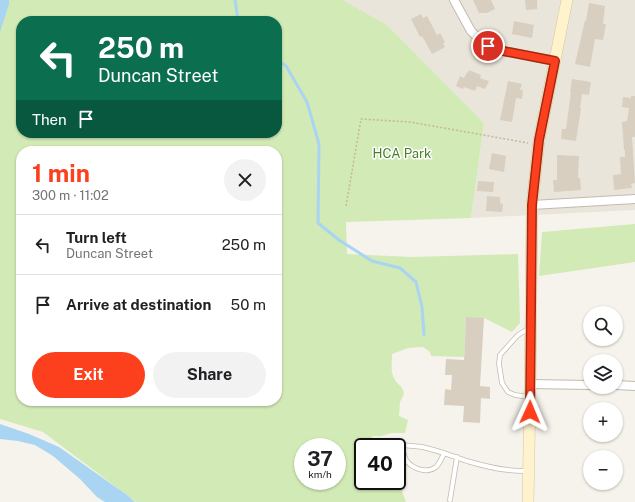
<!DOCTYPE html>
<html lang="en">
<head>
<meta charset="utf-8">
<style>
	:root { --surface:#fff; --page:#f2f2f2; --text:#202124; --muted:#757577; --line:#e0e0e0; --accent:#fc3f1d }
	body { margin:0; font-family:"Public Sans",sans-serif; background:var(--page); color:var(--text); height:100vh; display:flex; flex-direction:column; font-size:15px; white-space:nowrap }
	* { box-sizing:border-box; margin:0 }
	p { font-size:13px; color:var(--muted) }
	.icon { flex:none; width:22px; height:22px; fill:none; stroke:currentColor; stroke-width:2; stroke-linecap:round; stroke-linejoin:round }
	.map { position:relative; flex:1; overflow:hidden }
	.panel { position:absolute; left:16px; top:146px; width:266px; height:260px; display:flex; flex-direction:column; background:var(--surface); border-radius:16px; box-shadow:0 1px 3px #0004 }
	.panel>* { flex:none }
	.hud { position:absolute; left:16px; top:16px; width:266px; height:122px; border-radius:16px; box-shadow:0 1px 3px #0004; background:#0b6e4f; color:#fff; overflow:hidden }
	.buttons { position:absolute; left:583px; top:306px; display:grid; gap:8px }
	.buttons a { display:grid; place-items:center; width:40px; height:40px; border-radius:50%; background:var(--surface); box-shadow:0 1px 3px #0004; font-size:20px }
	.speed { position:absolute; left:294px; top:438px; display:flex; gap:8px; font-size:20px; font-weight:700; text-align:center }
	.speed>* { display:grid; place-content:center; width:52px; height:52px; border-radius:50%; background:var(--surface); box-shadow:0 1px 3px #0004; line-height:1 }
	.speed small { font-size:10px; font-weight:400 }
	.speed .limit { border:2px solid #111; border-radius:6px; background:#fff; color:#111 }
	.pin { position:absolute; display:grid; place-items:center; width:34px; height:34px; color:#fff; margin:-17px; border:2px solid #fff; border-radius:50%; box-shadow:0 1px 4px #0007 }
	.me { position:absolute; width:44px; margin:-22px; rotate:1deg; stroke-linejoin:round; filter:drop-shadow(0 0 3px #0008) }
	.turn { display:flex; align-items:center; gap:14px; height:84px; padding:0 16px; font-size:18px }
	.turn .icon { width:52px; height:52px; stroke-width:2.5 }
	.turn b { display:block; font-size:28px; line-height:34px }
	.then { display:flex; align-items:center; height:38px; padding:0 16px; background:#0003; gap:8px; font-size:15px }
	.round { display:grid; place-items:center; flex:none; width:42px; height:42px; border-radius:21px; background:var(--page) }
	.summary { display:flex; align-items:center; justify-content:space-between; height:68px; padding:0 16px }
	h1 { font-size:24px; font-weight:700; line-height:30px; color:var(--accent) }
	.action { display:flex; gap:8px; margin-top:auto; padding:8px 16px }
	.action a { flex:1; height:46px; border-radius:24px; background:var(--accent); color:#fff; font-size:16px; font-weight:700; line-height:46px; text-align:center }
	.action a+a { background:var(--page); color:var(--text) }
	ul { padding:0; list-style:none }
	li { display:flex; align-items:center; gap:12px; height:60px; padding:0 16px; border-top:1px solid var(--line) }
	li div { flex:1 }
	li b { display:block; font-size:15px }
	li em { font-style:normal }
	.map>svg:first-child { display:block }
	.residential { fill:#eae5da }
	.green { fill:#d2eab5; fill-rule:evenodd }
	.water { fill:#a9d4f2 }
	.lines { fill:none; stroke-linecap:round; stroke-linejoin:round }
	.stream { stroke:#a9d4f2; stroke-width:3 }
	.building { fill:#d8cfc1 }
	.lane-casing { stroke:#c2bbae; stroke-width:5.5 }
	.street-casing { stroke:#c2bbae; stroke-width:10 }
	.secondary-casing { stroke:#d6c79b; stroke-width:12 }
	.path { stroke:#c4b79f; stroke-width:1.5; stroke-dasharray:2 2; stroke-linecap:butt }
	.lane { stroke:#fff; stroke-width:4 }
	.street { stroke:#fff; stroke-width:8 }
	.secondary { stroke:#fff3cd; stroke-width:11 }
	.route-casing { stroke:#a42913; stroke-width:10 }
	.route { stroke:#fc3f1d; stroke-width:7 }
	.labels { text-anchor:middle; stroke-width:3; stroke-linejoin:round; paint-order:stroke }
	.park-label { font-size:13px; fill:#4a7f2a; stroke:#fff }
</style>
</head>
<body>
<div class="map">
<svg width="635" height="502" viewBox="0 0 635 502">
	<rect width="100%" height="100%" fill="#f6f3ec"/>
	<path class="residential" d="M 343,0 L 635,0 L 635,210 L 471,218 L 484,123 L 387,25 Z"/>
	<path class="green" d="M 0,0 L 343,0 L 387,25 L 484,123 L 471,218 L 346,222 L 347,254 L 412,257 L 518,254 L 520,323 L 512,332 L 484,318 L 466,318 L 464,357 L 431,356 L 430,352 L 423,347 L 408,348 L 392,354 C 392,363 390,372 395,380 C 400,387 402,385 404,394 L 400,402 L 399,416 L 408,420 L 405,433 L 392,433 L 381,436 L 371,436 L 383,447 L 363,447 L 363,481 L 397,481 L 397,478 L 406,502 L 136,502 L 43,432 L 0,419 ZM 21,21 L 277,21 L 277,133 L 21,133 ZM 21,151 L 277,151 L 277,401 L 21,401 ZM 303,447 L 337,447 L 337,481 L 303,481 Z
		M 635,224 L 635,262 L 539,276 L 542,232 Z"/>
	<path class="water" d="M 0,0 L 9,0 L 9,4 L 0,32 Z
		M 0,424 L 29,434 L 59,447 L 127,495 L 135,502 L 105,502 L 97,497 L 80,479 L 53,456 L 35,445 L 18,441 L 0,439 Z"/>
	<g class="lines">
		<path class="stream" d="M 235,0 L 238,20 L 239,21
			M 277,60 L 286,66 L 307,102 L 319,144 L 318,223 L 339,240 L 372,261 L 400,268 L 416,282 L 422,307 L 424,335"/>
	</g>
	<path class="building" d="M 473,0 L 491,0 L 495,9 L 487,13 L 479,13 Z
		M 525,0 L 537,0 L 537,9 L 526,10 Z
		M 589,3 L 605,6 L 603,24 L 606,24 L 603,40 L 595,39 L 590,67 L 575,64 L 585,20 L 586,21 Z
		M 421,14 L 423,18 L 427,16 L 437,35 L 440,33 L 445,42 L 443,43 L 445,47 L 432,54 L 422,36 L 420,37 L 411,19 Z
		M 514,21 L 534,25 L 532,38 L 512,34 Z
		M 469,70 L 481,75 L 480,78 L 489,81 L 485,89 L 477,86 L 475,91 L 464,87 L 463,89 L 456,86 L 460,76 L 464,78 L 467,72 L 468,73 Z
		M 572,79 L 591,82 L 589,95 L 582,94 L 580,108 L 581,108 L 576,141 L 561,139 L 562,129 L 566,129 L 571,92 L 570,92 Z
		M 508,81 L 522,84 L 520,90 L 523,90 L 522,99 L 516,98 L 512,122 L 500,120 Z
		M 631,96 L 635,96 L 635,137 L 632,137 L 635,183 L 631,184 L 632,188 L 614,190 L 613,175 L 621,174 L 620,157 L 625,157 L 625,150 L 624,150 L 622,122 L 627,121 L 629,108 L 622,107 L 623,97 L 631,98 Z
		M 492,153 L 506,156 L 504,172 L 489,169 Z
		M 557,155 L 579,156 L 578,178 L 580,178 L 581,190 L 554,192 L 553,180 L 557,180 Z
		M 478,181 L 494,182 L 493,192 L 477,191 Z
		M 487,196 L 500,197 L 500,203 L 503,204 L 502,212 L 486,211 Z
		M 466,317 L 484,318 L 480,386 L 490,387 L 490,399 L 481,398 L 480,423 L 463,422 L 464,406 L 444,405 L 445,389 L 451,390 L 452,375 L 445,375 L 446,359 L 464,360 Z"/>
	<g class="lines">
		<g class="lane-casing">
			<path id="lane" d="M 528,329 L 518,335 L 508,346 L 500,355 L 499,364 L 502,383 L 508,392 L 515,395 L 529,397
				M 444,453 C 442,458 440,463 436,467 C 425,475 407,467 404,455 C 403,452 403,448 403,445 C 410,446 416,446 422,447 C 437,450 452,456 467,461 C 487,467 507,472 528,471
				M 450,500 L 457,457"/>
		</g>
		<g class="street-casing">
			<path id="street" d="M 454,0 L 471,31 L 479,39 L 488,46 L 498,50 L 555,61
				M 532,205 L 635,199
				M 530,384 L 590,385
				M 616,385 L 635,386"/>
		</g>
		<g class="secondary-casing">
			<path id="secondary" d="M 528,502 L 530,397 L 532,205 L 539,140 L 567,0"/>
		</g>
		<path class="path" d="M 346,206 L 361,119 L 410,122 L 528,143"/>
		<use href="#lane" class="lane"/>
		<use href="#street" class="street"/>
		<use href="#secondary" class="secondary"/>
	</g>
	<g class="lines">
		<g class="route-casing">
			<path id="route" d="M 488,46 L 498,50 L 555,61 L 539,140 L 532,205 L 530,412"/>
		</g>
		<use href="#route" class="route"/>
	</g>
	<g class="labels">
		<g class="park-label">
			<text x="402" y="158">HCA Park</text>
		</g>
	</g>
</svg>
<div class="buttons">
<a><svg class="icon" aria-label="search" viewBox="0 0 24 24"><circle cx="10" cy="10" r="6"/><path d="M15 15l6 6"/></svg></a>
<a><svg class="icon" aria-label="layers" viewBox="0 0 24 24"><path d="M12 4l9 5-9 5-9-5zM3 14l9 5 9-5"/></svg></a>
<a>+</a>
<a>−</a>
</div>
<div class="speed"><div>37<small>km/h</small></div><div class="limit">40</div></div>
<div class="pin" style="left:488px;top:46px;background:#d93025"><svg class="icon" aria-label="arrive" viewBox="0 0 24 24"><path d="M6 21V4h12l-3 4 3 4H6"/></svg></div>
<svg class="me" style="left:530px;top:412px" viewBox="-20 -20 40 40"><path d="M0-17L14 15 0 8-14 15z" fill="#fc3f1d" stroke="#fff" stroke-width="4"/></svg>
<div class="hud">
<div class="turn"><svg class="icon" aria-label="left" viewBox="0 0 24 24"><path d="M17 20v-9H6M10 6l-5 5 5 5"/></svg><div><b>250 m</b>Duncan Street</div></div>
<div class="then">Then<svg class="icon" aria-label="arrive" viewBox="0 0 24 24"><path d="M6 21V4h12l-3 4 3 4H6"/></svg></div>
</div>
<section class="panel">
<div class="summary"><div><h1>1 min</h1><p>300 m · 11:02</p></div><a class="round"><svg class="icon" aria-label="close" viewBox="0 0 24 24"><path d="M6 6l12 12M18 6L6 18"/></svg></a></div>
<ul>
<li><svg class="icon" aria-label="left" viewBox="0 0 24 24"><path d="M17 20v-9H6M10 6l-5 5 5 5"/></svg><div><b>Turn left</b><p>Duncan Street</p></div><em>250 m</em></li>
<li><svg class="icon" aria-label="arrive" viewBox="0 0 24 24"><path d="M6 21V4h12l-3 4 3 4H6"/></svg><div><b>Arrive at destination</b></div><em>50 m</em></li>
</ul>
<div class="action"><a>Exit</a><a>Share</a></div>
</section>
</div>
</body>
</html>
